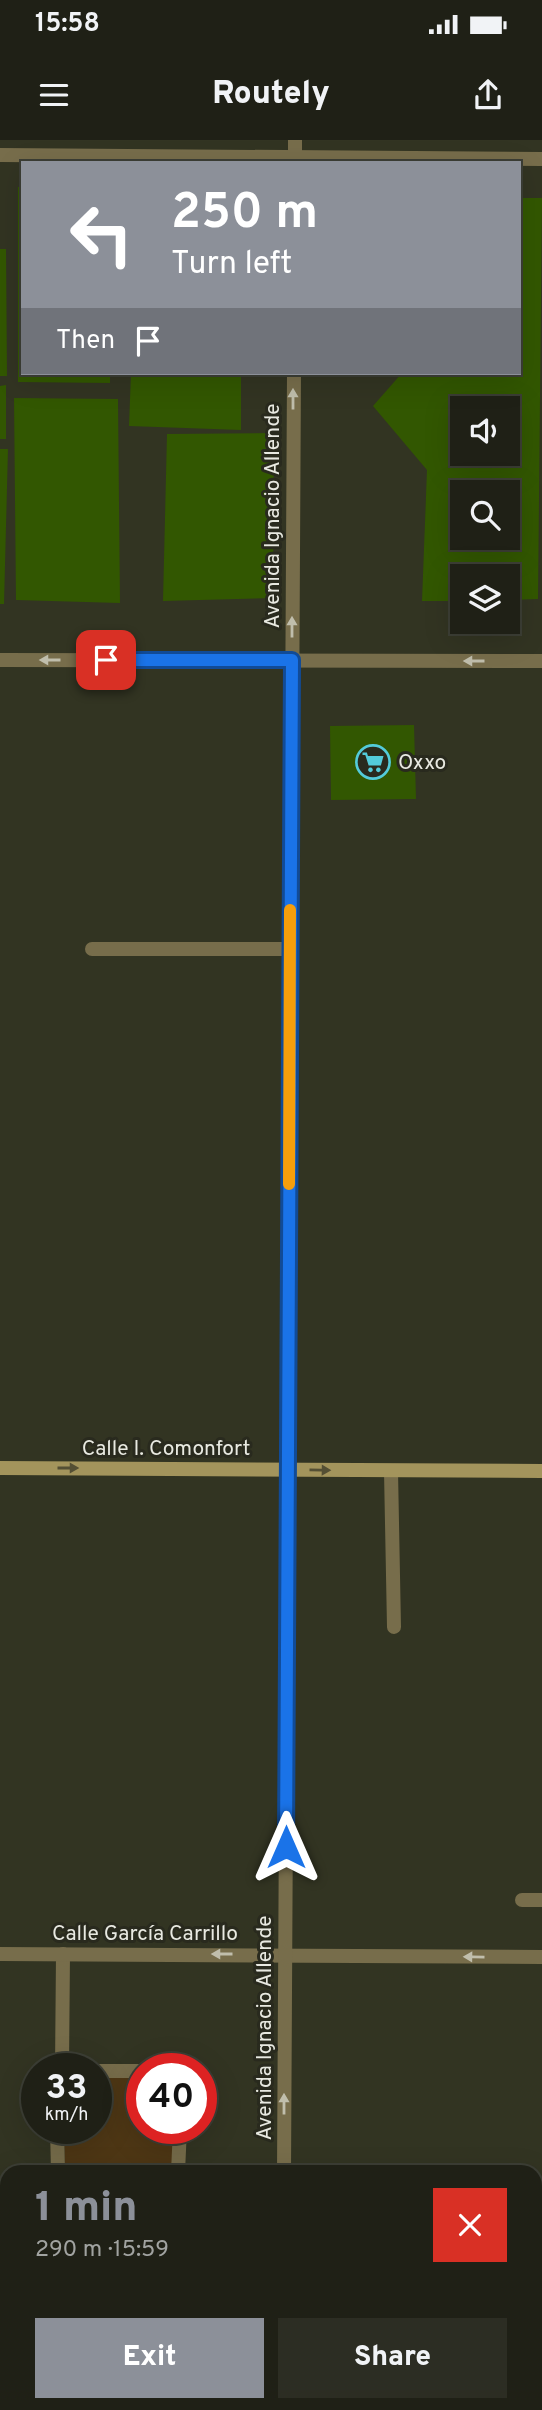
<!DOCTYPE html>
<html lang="en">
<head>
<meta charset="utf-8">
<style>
	:root { --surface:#1f2016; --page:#2c2d23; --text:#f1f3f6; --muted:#a1a3a1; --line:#3c3e35; --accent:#8c9099 }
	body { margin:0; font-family:Overpass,sans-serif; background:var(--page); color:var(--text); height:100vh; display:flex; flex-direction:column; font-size:26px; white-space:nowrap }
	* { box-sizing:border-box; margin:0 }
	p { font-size:23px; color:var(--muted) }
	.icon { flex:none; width:38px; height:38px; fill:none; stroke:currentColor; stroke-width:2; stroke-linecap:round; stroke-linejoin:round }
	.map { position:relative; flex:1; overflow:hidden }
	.details { position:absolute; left:0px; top:2025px; width:542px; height:247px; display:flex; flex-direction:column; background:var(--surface); border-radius:21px 21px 0 0; box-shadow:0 7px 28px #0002,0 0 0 2px var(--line) }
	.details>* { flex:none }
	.guide { position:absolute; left:21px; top:21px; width:500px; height:214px; border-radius:0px; box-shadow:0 7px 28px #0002,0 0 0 2px var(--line); background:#8c9099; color:#fff; overflow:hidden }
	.tools { position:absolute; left:450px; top:256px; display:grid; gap:14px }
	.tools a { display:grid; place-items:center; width:70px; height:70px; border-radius:0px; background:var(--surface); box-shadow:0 7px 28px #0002,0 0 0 2px var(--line); font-size:35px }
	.speed { position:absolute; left:21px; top:1913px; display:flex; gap:14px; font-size:35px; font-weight:700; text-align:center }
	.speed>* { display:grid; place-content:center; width:91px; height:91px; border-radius:50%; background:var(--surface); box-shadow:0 7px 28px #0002,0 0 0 2px var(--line); line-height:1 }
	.speed small { font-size:18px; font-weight:400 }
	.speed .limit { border:10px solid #d22; background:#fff; color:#111 }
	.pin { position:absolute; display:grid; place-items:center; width:60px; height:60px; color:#fff; margin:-30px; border-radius:14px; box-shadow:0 4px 10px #0006 }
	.me { position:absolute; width:77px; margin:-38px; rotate:0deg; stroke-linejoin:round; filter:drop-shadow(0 0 5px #0008) }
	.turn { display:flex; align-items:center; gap:24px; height:147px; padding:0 35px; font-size:32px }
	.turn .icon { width:91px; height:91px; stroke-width:2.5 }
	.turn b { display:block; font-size:49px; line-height:60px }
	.then { display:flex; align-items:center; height:66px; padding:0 35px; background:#0003; gap:14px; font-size:26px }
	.round { display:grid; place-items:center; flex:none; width:74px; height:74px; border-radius:0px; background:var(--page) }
	.head { display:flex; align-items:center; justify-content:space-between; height:119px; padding:0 35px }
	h1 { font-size:42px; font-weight:800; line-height:52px; color:var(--accent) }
	.action { display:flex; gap:14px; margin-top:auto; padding:14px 35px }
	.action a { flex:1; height:80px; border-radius:0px; background:var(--accent); color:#fff; font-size:28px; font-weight:800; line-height:80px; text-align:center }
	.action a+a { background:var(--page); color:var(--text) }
	.status { display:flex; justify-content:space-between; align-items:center; height:49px; padding:0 35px; background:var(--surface); direction:ltr }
	.status svg { height:19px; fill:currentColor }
	header { display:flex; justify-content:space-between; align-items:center; height:91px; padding:0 35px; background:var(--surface); font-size:32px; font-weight:800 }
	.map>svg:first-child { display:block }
	.built { fill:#323422; fill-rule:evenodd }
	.green { fill:#4e3715 }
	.building { fill:#325701; fill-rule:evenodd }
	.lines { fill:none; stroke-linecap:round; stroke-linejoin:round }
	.service { stroke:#776d4b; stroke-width:14 }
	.minor { stroke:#776d4b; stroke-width:14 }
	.tertiary { stroke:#776d4b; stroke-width:14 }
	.secondary { stroke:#a3945c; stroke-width:14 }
	.oneway { fill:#c0beac }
	.oneway2 { fill:#544f34 }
	.route-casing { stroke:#114b97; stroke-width:18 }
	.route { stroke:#1a73e8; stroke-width:12 }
	.slow { stroke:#f59e0b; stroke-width:12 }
	.labels { text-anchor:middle; stroke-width:6; stroke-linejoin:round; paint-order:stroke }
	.street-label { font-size:21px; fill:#e8e9e1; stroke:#292a1e }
	.poi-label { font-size:21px; fill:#e8e9e1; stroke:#292a1e; text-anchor:start }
</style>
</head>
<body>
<div class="status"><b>15:58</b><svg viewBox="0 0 49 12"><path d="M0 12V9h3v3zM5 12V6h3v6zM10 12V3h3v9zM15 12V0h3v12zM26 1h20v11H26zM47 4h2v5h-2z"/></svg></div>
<header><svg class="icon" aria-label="menu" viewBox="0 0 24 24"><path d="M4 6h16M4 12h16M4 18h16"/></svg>Routely<svg class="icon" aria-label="share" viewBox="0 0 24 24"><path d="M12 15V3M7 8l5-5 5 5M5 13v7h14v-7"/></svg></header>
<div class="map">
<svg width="542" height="2270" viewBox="0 0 542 2270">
	<rect width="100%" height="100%" fill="#292a1e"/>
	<path class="built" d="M 0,0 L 542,0 L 542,2270 L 0,2270 ZM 23,23 L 520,23 L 520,233 L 23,233 ZM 462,268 L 508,268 L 508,313 L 462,313 ZM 462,352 L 508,352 L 508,397 L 462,397 ZM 462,436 L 508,436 L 508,481 L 462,481 ZM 37,1928 L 96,1928 L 96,1988 L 37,1988 ZM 142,1928 L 201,1928 L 201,1988 L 142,1988 ZM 7,2032 L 536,2032 L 536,2264 L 7,2264 Z"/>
	<path class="green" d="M 142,1936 L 142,1988 L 172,1988 L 172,2032 L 65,2032 L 64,1988 L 96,1988 L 96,1937 Z"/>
	<path class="building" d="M 18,47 L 23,47 L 23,233 L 110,233 L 110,243 L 18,242 Z
		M 520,58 L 542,58 L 538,459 L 508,460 L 508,436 L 462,436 L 462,461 L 422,461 L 427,330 L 373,266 L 402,233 L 520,233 ZM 462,268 L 508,268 L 508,313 L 462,313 ZM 462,352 L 508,352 L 508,397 L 462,397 Z
		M 0,109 L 6,109 L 7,236 L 0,236 Z
		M 131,233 L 241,233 L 241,290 L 129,286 Z
		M 6,245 L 6,299 L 0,299 L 0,246 Z
		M 14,258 L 118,259 L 120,463 L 16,460 Z
		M 274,293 L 273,458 L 163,461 L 167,294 Z
		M 0,309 L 8,309 L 4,464 L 0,464 Z
		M 414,585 L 416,659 L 331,660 L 330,586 Z
		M 321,2264 L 380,2264 L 381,2270 L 321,2270 Z"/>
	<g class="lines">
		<path class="service" d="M 391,1331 L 394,1487
			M 522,1760 L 542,1760
			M 62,1928 L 63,1814
			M 96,1931 L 142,1931
			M 57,1988 L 58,2032
			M 178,2032 L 180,1988"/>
		<path class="minor" d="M 0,15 L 542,19
			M 92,809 L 290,809
			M 0,1814 L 542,1817"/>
		<path class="tertiary" d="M 295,23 L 295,0
			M 0,520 L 542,521
			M 284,2032 L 294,233
			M 283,2270 L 283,2264"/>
		<path class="secondary" d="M 0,1328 L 542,1331"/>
	</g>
	<defs><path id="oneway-solid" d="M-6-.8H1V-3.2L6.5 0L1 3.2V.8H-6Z" transform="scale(1.75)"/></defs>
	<g class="oneway">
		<use href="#oneway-solid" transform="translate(293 259) rotate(-90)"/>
		<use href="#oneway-solid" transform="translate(292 487) rotate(-90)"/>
		<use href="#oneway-solid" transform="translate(50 520) rotate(-180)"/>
		<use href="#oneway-solid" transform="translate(474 521) rotate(-180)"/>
		<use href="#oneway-solid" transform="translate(222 1814) rotate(-180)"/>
		<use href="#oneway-solid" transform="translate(474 1817) rotate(-179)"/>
		<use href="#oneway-solid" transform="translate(284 1964) rotate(-90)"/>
	</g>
	<g class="oneway2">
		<use href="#oneway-solid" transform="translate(68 1328)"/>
		<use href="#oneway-solid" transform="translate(320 1330) rotate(1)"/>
	</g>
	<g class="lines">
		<g class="route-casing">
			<path id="route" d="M 106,520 L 292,520 L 286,1707"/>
		</g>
		<use href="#route" class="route"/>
		<path class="slow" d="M 289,1044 L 290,770"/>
	</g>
	<defs>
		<g id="supermarket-ring" transform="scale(1.75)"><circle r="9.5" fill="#292a1e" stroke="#53cbda" stroke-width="1.5"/><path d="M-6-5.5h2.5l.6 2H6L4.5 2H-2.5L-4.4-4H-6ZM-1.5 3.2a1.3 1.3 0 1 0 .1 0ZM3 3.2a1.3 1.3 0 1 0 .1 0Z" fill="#53cbda"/></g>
	</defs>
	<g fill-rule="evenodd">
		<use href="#supermarket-ring" x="373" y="622"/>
	</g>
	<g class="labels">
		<g class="street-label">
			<text transform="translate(272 376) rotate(-90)" y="7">Avenida Ignacio Allende</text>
			<text x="166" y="1315">Calle I. Comonfort</text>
			<text x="145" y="1800">Calle García Carrillo</text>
			<text transform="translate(264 1888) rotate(-90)" y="7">Avenida Ignacio Allende</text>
		</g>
		<g class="poi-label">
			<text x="398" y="629">Oxxo</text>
		</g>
	</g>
</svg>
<div class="tools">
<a><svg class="icon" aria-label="sound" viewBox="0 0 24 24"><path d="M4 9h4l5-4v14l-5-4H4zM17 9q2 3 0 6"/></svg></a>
<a><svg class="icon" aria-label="search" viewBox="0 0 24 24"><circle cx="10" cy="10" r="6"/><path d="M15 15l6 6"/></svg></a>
<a><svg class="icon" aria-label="layers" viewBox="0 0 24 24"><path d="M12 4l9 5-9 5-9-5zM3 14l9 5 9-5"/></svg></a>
</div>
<div class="speed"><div>33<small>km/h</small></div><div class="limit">40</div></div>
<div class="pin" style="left:106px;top:520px;background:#d93025"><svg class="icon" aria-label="arrive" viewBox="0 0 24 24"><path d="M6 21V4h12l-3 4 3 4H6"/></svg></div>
<svg class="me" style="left:286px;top:1707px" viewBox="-20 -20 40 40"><path d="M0-17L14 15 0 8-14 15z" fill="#1a73e8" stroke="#fff" stroke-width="4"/></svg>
<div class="guide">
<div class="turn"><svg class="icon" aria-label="left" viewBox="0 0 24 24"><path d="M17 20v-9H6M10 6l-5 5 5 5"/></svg><div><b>250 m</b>Turn left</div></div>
<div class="then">Then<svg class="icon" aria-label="arrive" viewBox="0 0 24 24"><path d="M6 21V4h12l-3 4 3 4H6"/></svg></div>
</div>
<section class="details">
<div class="head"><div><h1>1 min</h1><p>290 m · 15:59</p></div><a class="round" style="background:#d93025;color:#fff"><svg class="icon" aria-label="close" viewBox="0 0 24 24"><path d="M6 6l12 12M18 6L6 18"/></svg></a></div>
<div class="action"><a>Exit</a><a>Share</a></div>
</section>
</div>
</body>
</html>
